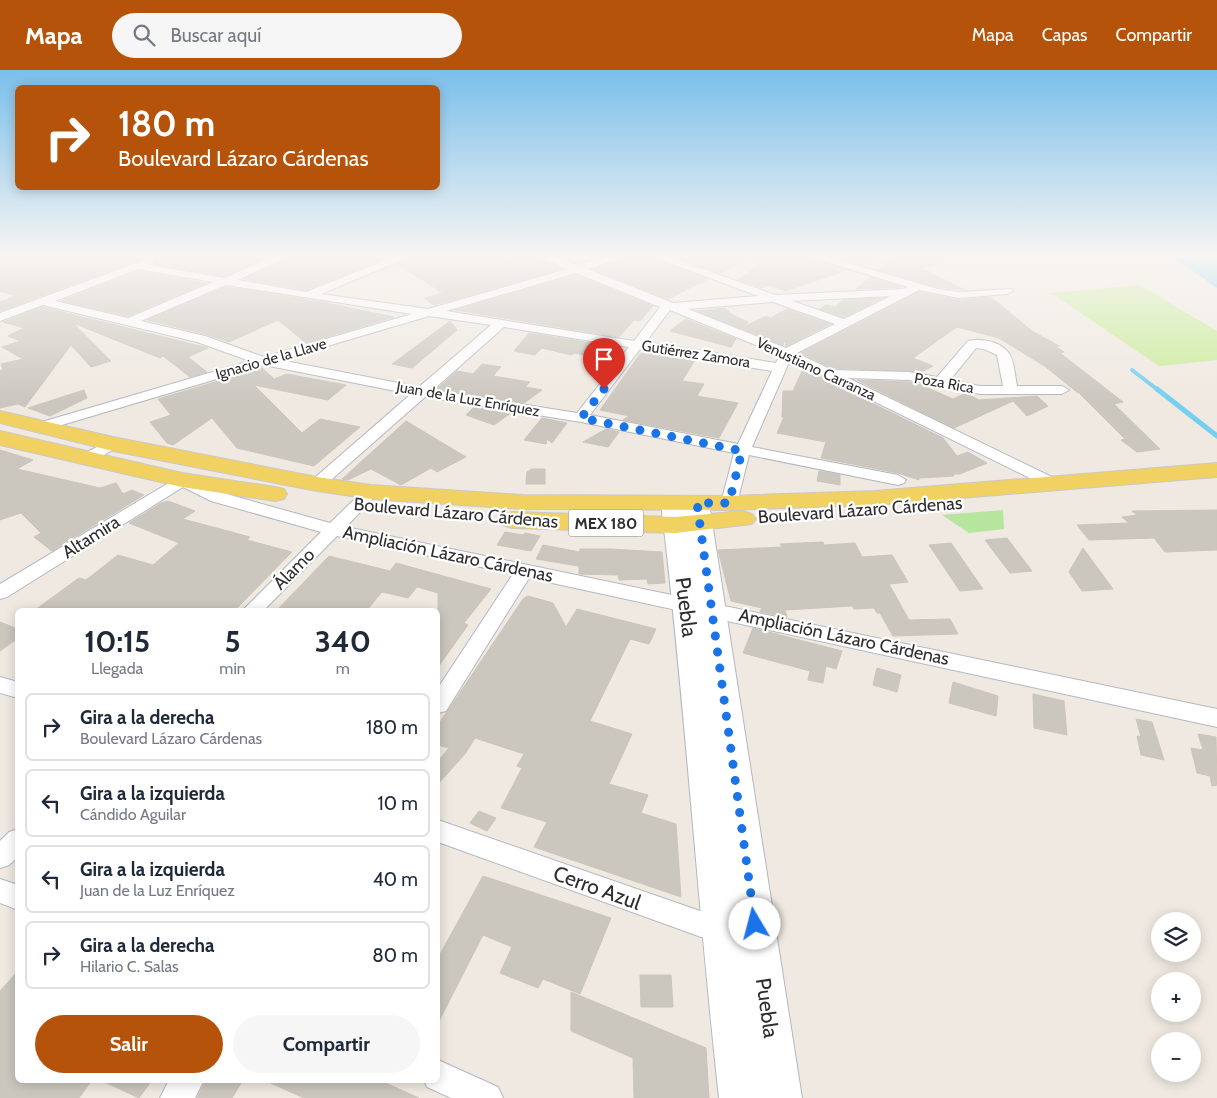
<!DOCTYPE html>
<html lang="es">
<head>
<meta charset="utf-8">
<style>
	:root { --surface:#fff; --page:#f6f6f7; --text:#1f2937; --muted:#747a83; --line:#e0e1e3; --accent:#b45309 }
	body { margin:0; font-family:Cabin,sans-serif; background:var(--page); color:var(--text); height:100vh; display:flex; flex-direction:column; font-size:19px; white-space:nowrap }
	* { box-sizing:border-box; margin:0 }
	p { font-size:16px; color:var(--muted) }
	.icon { flex:none; width:28px; height:28px; fill:none; stroke:currentColor; stroke-width:2; stroke-linecap:round; stroke-linejoin:round }
	.map { position:relative; flex:1; overflow:hidden }
	.side { position:absolute; left:15px; top:538px; width:425px; height:475px; display:flex; flex-direction:column; background:var(--surface); border-radius:8px; box-shadow:0 2px 12px #0003 }
	.side>* { flex:none }
	.hud { position:absolute; left:15px; top:15px; width:425px; height:105px; border-radius:8px; box-shadow:0 2px 12px #0003; background:#b45309; color:#fff; overflow:hidden }
	.tools { position:absolute; left:1151px; top:842px; display:grid; gap:10px }
	.tools a { display:grid; place-items:center; width:50px; height:50px; border-radius:50%; background:var(--surface); box-shadow:0 2px 12px #0003; font-size:25px }
	.pin { position:absolute; display:grid; place-items:center; width:42px; height:42px; color:#fff; margin:-51px -21px; border-radius:50% 50% 50% 0; rotate:-45deg; box-shadow:0 0 5px #0007 }
	.pin .icon { rotate:45deg }
	.me { position:absolute; width:55px; margin:-28px; rotate:352deg; stroke-linejoin:round; filter:drop-shadow(0 0 4px #0008) }
	.turn { display:flex; align-items:center; gap:18px; height:105px; padding:0 20px; font-size:22px }
	.turn .icon { width:65px; height:65px; stroke-width:2.5 }
	.turn b { display:block; font-size:35px; line-height:42px }
	.eta { display:flex; justify-content:space-evenly; align-items:center; height:85px; text-align:center }
	.eta b { font-size:30px; font-weight:700; line-height:35px }
	.cta { display:flex; gap:10px; margin-top:auto; padding:10px 20px }
	.cta a { flex:1; height:58px; border-radius:30px; background:var(--accent); color:#fff; font-size:20px; font-weight:700; line-height:58px; text-align:center }
	.cta a+a { background:var(--page); color:var(--text) }
	ul { padding:0; list-style:none }
	li { display:flex; align-items:center; gap:15px; height:68px; margin:0 10px 8px; padding:0 10px; border:2px solid var(--line); border-radius:8px }
	li div { flex:1 }
	li b { display:block; font-size:19px }
	li em { font-style:normal }
	header { display:flex; align-items:center; gap:30px; box-sizing:border-box; height:70px; padding:0 25px; background:var(--accent); color:#fff }
	header strong { font-size:24px }
	nav { display:flex; gap:28px; margin-inline-start:auto; font-size:18px }
	.search { width:350px; height:45px; background:var(--page); display:flex; align-items:center; gap:12px; box-sizing:border-box; padding:0 18px; border-radius:28px; color:var(--muted); font-size:19px }
	.map>svg:first-child { display:block }
	.green { fill:#b6e59e }
	.pitch { fill:#c9ec9a }
	.water { fill:#75cff0 }
	.lines { fill:none; stroke-linecap:round; stroke-linejoin:round }
	.stream-far1 { stroke:#75cff0; stroke-width:4 }
	.stream { stroke:#75cff0; stroke-width:5 }
	.building { fill:#cbc7bf; stroke:#cbc5ba }
	.minor-casing { stroke:#b4b7c1; stroke-width:2 }
	.secondary-casing { stroke:#b4b7c1; stroke-width:2 }
	.primary-casing { stroke:#c9c9c9; stroke-width:2 }
	.minor { fill:#fff; fill-rule:evenodd }
	.secondary { fill:#fff; fill-rule:evenodd }
	.primary { fill:#f2d163; fill-rule:evenodd }
	.route { stroke:#1a73e8; stroke-width:9; stroke-dasharray:0 16.2 }
	.labels { text-anchor:middle; stroke-width:4.5; stroke-linejoin:round; paint-order:stroke }
	.far-street-label { font-size:15px; fill:#2e2e2e; stroke:#fff }
	.shield { fill:#fff; stroke:#6d6d6d; stroke-width:1 }
	.shield-label { font-size:16px; font-weight:bold; fill:#2e2e2e }
	.street-label { font-size:18px; fill:#2e2e2e; stroke:#fff }
	.near-street-label { font-size:21px; fill:#2e2e2e; stroke:#fff }
</style>
</head>
<body>
<header>
<strong>Mapa</strong>
<div class="search"><svg class="icon" aria-label="search" viewBox="0 0 24 24"><circle cx="10" cy="10" r="6"/><path d="M15 15l6 6"/></svg>Buscar aquí</div>
<nav><a>Mapa</a><a>Capas</a><a>Compartir</a></nav>
</header>
<div class="map">
<svg width="1217" height="1028" viewBox="0 0 1217 1028">
	<rect width="100%" height="100%" fill="#efe9e1"/>
	<path class="green" d="M 1003,440 L 1004,459 L 969,463 L 942,445 Z"/>
	<path class="pitch" d="M 1140,215 L 1217,261 L 1217,290 L 1159,296 L 1051,223 Z"/>
	<path class="water" d="M 1173,187 L 1217,187 L 1217,218 Z"/>
	<g class="lines">
		<path class="stream-far1" d="M 1132,300 L 1158,320"/>
		<path class="stream" d="M 1157,319 L 1217,366"/>
	</g>
	<path class="building" d="M 0,187 L 147,187 L 0,241 L 0,232 L 15,226 L 0,221 Z
		M 152,187 L 268,187 L 224,206 L 154,194 L 157,191 Z
		M 289,187 L 389,187 L 306,220 L 244,209 Z
		M 411,187 L 540,187 L 562,199 L 434,235 L 424,228 L 443,223 L 397,194 Z
		M 625,187 L 652,187 L 708,209 L 668,229 L 593,199 Z
		M 675,187 L 809,187 L 848,200 L 785,221 L 770,215 L 762,218 L 738,210 L 757,196 L 751,188 L 720,203 Z
		M 835,187 L 879,187 L 879,189 L 862,195 Z
		M 893,187 L 943,187 L 944,192 L 921,198 L 965,220 L 938,217 L 879,200 Z
		M 138,201 L 206,213 L 128,246 L 61,231 Z
		M 576,205 L 653,236 L 640,251 L 634,250 L 619,267 L 455,240 Z
		M 870,207 L 902,217 L 856,219 Z
		M 226,217 L 322,232 L 394,247 L 306,273 L 278,250 L 229,272 L 205,264 L 147,250 Z
		M 919,222 L 959,230 L 991,227 L 1032,261 L 1059,276 L 1055,276 L 1064,282 L 1060,283 L 1123,332 L 1114,334 L 1160,379 L 1137,382 L 1121,370 L 1125,369 L 1079,323 L 1081,321 L 1078,323 L 1046,297 L 999,268 L 957,257 L 913,288 L 933,296 L 921,302 L 832,298 L 801,283 Z
		M 882,228 L 844,247 L 820,239 L 826,235 L 835,237 L 843,230 Z
		M 43,237 L 208,278 L 188,287 L 207,302 L 190,307 L 163,286 L 160,288 L 73,253 L 111,291 L 91,297 L 71,275 L 25,337 L 18,334 L 0,338 L 0,301 L 3,300 L 1,294 L 23,289 L 2,277 L 21,271 L 8,266 L 24,258 L 3,252 Z
		M 725,238 L 733,245 L 748,252 L 745,256 L 767,246 L 770,248 L 787,239 L 830,254 L 786,276 L 785,270 L 783,275 L 697,241 Z
		M 686,249 L 736,269 L 731,277 L 670,261 Z
		M 450,251 L 457,260 L 412,298 L 392,294 Z
		M 529,263 L 611,276 L 601,288 L 574,283 L 571,285 L 542,278 L 535,285 L 514,281 Z
		M 645,283 L 695,290 L 682,311 L 704,314 L 697,326 L 738,333 L 719,368 L 623,350 L 629,346 L 600,340 L 640,284 Z
		M 482,294 L 501,297 L 493,306 L 530,312 L 525,317 L 542,320 L 524,333 L 437,319 L 457,301 L 473,304 Z
		M 262,298 L 274,309 L 287,304 L 346,315 L 328,330 L 254,315 L 302,363 L 320,349 L 360,357 L 314,396 L 237,378 L 212,348 L 173,375 L 167,373 L 150,352 L 171,345 L 158,329 Z
		M 803,299 L 943,368 L 957,386 L 968,382 L 987,393 L 960,404 L 953,404 L 954,406 L 919,408 L 919,410 L 898,403 L 821,388 L 826,372 L 777,363 L 784,347 L 782,347 L 783,321 L 793,321 Z
		M 857,310 L 909,312 L 919,314 L 953,329 L 966,323 L 979,330 L 1037,326 L 1048,336 L 1027,346 L 1013,331 L 954,358 Z
		M 84,320 L 87,328 L 50,346 L 28,338 Z
		M 474,337 L 511,343 L 494,355 L 466,345 Z
		M 542,348 L 567,353 L 552,373 L 547,369 L 546,374 L 524,370 Z
		M 406,351 L 466,387 L 437,402 L 431,398 L 401,415 L 371,399 L 348,410 L 342,409 Z
		M 606,359 L 619,362 L 608,377 L 583,372 Z
		M 0,380 L 33,390 L 17,399 L 100,418 L 116,413 L 123,424 L 132,420 L 144,425 L 52,481 L 34,467 L 41,463 L 21,443 L 0,450 Z
		M 532,399 L 545,399 L 545,414 L 526,414 L 527,402 Z
		M 819,401 L 840,405 L 840,415 L 817,411 Z
		M 168,431 L 195,441 L 183,449 L 250,467 L 247,470 L 292,482 L 235,540 L 35,540 L 79,508 L 86,510 L 118,485 L 153,495 L 179,473 L 129,453 L 161,433 Z
		M 1217,440 L 1217,480 L 1165,482 L 1154,468 L 1089,470 L 1077,455 L 1129,453 L 1122,447 L 1137,445 L 1132,441 Z
		M 505,462 L 523,465 L 525,463 L 540,466 L 531,481 L 497,475 Z
		M 1007,468 L 1032,501 L 1010,503 L 985,470 Z
		M 823,472 L 824,475 L 855,473 L 862,487 L 892,485 L 908,512 L 889,514 L 909,550 L 950,549 L 958,564 L 893,566 L 880,543 L 877,543 L 874,538 L 854,539 L 852,536 L 785,540 L 787,547 L 760,542 L 762,538 L 731,531 L 718,480 L 782,477 L 780,474 Z
		M 951,473 L 983,519 L 960,521 L 929,475 Z
		M 543,475 L 580,482 L 580,479 L 611,479 L 662,482 L 665,513 L 648,514 L 647,509 L 619,510 L 618,505 L 579,504 L 579,496 L 536,489 Z
		M 1083,478 L 1113,519 L 1082,521 L 1069,502 Z
		M 329,486 L 390,501 L 396,493 L 491,519 L 464,553 L 468,555 L 438,597 L 438,523 L 417,517 L 408,528 L 382,522 L 367,540 L 277,540 Z
		M 528,526 L 553,533 L 566,557 L 577,539 L 656,559 L 649,574 L 630,569 L 590,651 L 632,664 L 609,714 L 648,725 L 641,743 L 676,754 L 681,827 L 534,777 L 547,752 L 501,738 L 522,698 L 517,696 L 524,684 L 475,668 L 465,684 L 438,714 L 438,691 L 449,678 L 438,675 L 438,655 L 523,529 Z
		M 0,552 L 18,559 L 18,568 L 0,581 Z
		M 753,558 L 842,581 L 836,599 L 826,596 L 823,613 L 808,610 L 810,601 L 743,583 Z
		M 877,598 L 901,605 L 897,622 L 873,615 Z
		M 953,612 L 998,626 L 996,646 L 949,633 Z
		M 1033,624 L 1064,631 L 1067,665 L 1034,658 Z
		M 1136,649 L 1152,652 L 1164,690 L 1141,685 L 1137,666 L 1141,667 Z
		M 1198,664 L 1216,667 L 1217,715 L 1212,716 L 1210,706 L 1197,703 L 1191,678 L 1203,680 Z
		M 479,741 L 496,748 L 487,761 L 470,753 Z
		M 483,806 L 611,848 L 580,924 L 543,909 L 538,918 L 500,903 L 512,877 L 483,865 L 438,953 L 438,888 Z
		M 18,901 L 18,1010 L 92,1010 L 79,1028 L 0,1028 L 0,921 Z
		M 640,905 L 671,905 L 673,937 L 641,937 Z
		M 571,922 L 706,978 L 709,1028 L 634,1028 L 633,988 L 571,961 Z
		M 100,1010 L 152,1010 L 139,1028 Z
		M 206,1010 L 243,1010 L 232,1028 L 197,1028 Z
		M 264,1010 L 379,1010 L 419,1028 L 304,1028 Z"/>
	<g class="lines">
		<g class="minor-casing">
			<path id="minor" d="M 273,187 L 287,187 L 238,210 L 306,222 L 394,187 L 409,187 L 321,224 L 428,239 L 567,199 L 542,187 L 557,187 L 578,195 L 606,187 L 623,187 L 588,199 L 673,233 L 758,226 L 654,187 L 669,187 L 775,225 L 903,219 L 908,217 L 811,187 L 828,187 L 938,219 L 959,222 L 1011,219 L 1013,221 L 1007,224 L 959,228 L 919,220 L 797,283 L 832,300 L 909,302 L 937,307 L 968,271 C 979,268 1000,271 1008,282 C 1014,289 1015,306 1017,316 L 1062,316 L 1069,320 L 1062,324 L 980,324 L 909,310 L 848,308 L 1058,410 L 1060,413 L 1052,418 L 1046,416 L 790,290 L 752,377 L 898,405 L 906,410 L 904,413 L 898,415 L 749,385 L 737,433 L 735,437 L 723,437 L 721,433 L 734,383 L 581,352 L 425,327 L 323,417 L 311,417 L 309,414 L 311,411 L 411,324 L 264,295 L 45,360 L 35,360 L 33,357 L 35,354 L 250,291 L 197,272 L 43,235 L 0,251 L 0,243 L 150,188 L 155,191 L 150,195 L 224,208 ZM 138,199 L 213,212 L 128,248 L 55,231 ZM 576,203 L 660,237 L 634,271 L 446,241 ZM 226,215 L 412,244 L 264,287 L 205,266 L 141,251 ZM 891,226 L 844,249 L 792,231 ZM 773,232 L 835,254 L 786,278 L 688,239 ZM 670,240 L 780,285 L 776,293 L 646,272 ZM 429,246 L 491,255 L 419,317 L 280,290 ZM 504,257 L 629,277 L 577,343 L 433,320 ZM 976,278 L 984,279 L 997,285 L 1003,316 L 980,316 L 950,310 ZM 640,279 L 772,301 L 738,374 L 590,345 Z
				M 113,369 L 121,374 L 118,377 L 93,391 L 81,391 L 79,388 L 81,385 Z
				M 182,405 L 223,423 L 330,453 L 365,419 L 377,419 L 379,422 L 346,457 L 1217,639 L 1217,657 L 529,508 L 446,641 L 438,643 L 438,618 L 513,504 L 337,466 L 264,540 L 243,540 L 321,462 L 211,431 L 183,417 L 7,527 L 0,529 L 0,514 Z
				M 0,607 L 18,612 L 18,628 L 0,623 Z
				M 438,750 L 726,850 L 736,854 L 740,863 L 736,872 L 726,876 L 438,772 Z
				M 18,759 L 18,787 L 9,795 L 0,798 L 0,771 L 9,762 Z
				M 0,809 L 18,815 L 18,840 L 0,833 Z
				M 438,990 L 498,1017 L 503,1028 L 451,1028 L 427,1017 L 424,1010 L 438,1010 Z
				M 169,1010 L 204,1010 L 195,1028 L 160,1028 Z"/>
		</g>
		<g class="secondary-casing">
			<path id="secondary" d="M 673,426 L 682,428 L 685,433 L 688,428 L 697,426 L 706,428 L 709,433 L 802,1028 L 719,1028 C 697,830 685,631 661,433 L 664,428 Z"/>
		</g>
		<g class="primary-casing">
			<path id="primary" d="M 0,341 L 113,367 L 317,407 L 371,415 L 523,425 L 729,426 L 875,421 L 1217,393 L 1217,407 L 875,435 L 729,440 L 523,439 L 371,429 L 317,421 L 113,381 L 0,353 Z
				M 0,361 L 182,403 L 275,417 L 284,419 L 287,424 L 284,429 L 275,431 L 182,417 L 0,375 Z
				M 743,441 L 752,444 L 756,449 L 752,454 L 675,463 L 512,458 L 503,455 L 499,450 L 503,445 L 512,442 L 675,447 Z"/>
		</g>
		<use href="#minor" class="minor"/>
		<use href="#secondary" class="secondary"/>
		<use href="#primary" class="primary"/>
	</g>
	<linearGradient id="sky" x2="0" y2="1"><stop stop-color="#7abfeb"/><stop offset="0.56" stop-color="#f8f5f2"/><stop offset="1" stop-color="#f8f5f2" stop-opacity="0"/></linearGradient>
	<rect width="1217" height="331" fill="url(#sky)"/>
	<g class="lines">
		<path class="route" d="M 604,319 L 581,348 L 742,381 L 729,433 L 697,433 L 755,854"/>
	</g>
	<g class="labels">
		<g class="far-street-label">
			<text transform="translate(696 284) rotate(9)" y="5">Gutiérrez Zamora</text>
			<text transform="translate(271 289) rotate(-16)" y="5">Ignacio de la Llave</text>
			<text transform="translate(816 299) rotate(25)" y="5">Venustiano Carranza</text>
			<text transform="translate(944 313) rotate(10)" y="5">Poza Rica</text>
			<text transform="translate(468 329) rotate(10)" y="5">Juan de la Luz Enríquez</text>
		</g>
		<rect class="shield" x="568.5" y="439.5" width="75" height="27" rx="4"/>
		<g class="shield-label">
			<text x="606" y="459">MEX 180</text>
		</g>
		<g class="street-label">
			<text transform="translate(860 440) rotate(-4)" y="6">Boulevard Lázaro Cárdenas</text>
			<text transform="translate(456 443) rotate(5)" y="6">Boulevard Lázaro Cárdenas</text>
			<text transform="translate(91 467) rotate(-32)" y="6">Altamira</text>
			<text transform="translate(448 484) rotate(12)" y="6">Ampliación Lázaro Cárdenas</text>
			<text transform="translate(294 499) rotate(-45)" y="6">Álamo</text>
			<text transform="translate(844 567) rotate(12)" y="6">Ampliación Lázaro Cárdenas</text>
		</g>
		<g class="near-street-label">
			<text transform="translate(686 537) rotate(83)" y="7">Puebla</text>
			<text transform="translate(597 818) rotate(20)" y="7">Cerro Azul</text>
			<text transform="translate(767 938) rotate(82)" y="7">Puebla</text>
		</g>
	</g>
</svg>
<div class="tools">
<a><svg class="icon" aria-label="layers" viewBox="0 0 24 24"><path d="M12 4l9 5-9 5-9-5zM3 14l9 5 9-5"/></svg></a>
<a>+</a>
<a>−</a>
</div>
<div class="pin" style="left:604px;top:319px;background:#d93025"><svg class="icon" aria-label="arrive" viewBox="0 0 24 24"><path d="M6 21V4h12l-3 4 3 4H6"/></svg></div>
<svg class="me" style="left:755px;top:854px" viewBox="-20 -20 40 40"><circle r="19" fill="#fff"/><path d="M0-13L10 11 0 6-10 11z" fill="#1a73e8"/></svg>
<div class="hud">
<div class="turn"><svg class="icon" aria-label="right" viewBox="0 0 24 24"><path d="M7 20v-9h11M14 6l5 5-5 5"/></svg><div><b>180 m</b>Boulevard Lázaro Cárdenas</div></div>
</div>
<section class="side">
<div class="eta">
<div><b>10:15</b><p>Llegada</p></div>
<div><b>5</b><p>min</p></div>
<div><b>340</b><p>m</p></div>
</div>
<ul>
<li><svg class="icon" aria-label="right" viewBox="0 0 24 24"><path d="M7 20v-9h11M14 6l5 5-5 5"/></svg><div><b>Gira a la derecha</b><p>Boulevard Lázaro Cárdenas</p></div><em>180 m</em></li>
<li><svg class="icon" aria-label="left" viewBox="0 0 24 24"><path d="M17 20v-9H6M10 6l-5 5 5 5"/></svg><div><b>Gira a la izquierda</b><p>Cándido Aguilar</p></div><em>10 m</em></li>
<li><svg class="icon" aria-label="left" viewBox="0 0 24 24"><path d="M17 20v-9H6M10 6l-5 5 5 5"/></svg><div><b>Gira a la izquierda</b><p>Juan de la Luz Enríquez</p></div><em>40 m</em></li>
<li><svg class="icon" aria-label="right" viewBox="0 0 24 24"><path d="M7 20v-9h11M14 6l5 5-5 5"/></svg><div><b>Gira a la derecha</b><p>Hilario C. Salas</p></div><em>80 m</em></li>
</ul>
<div class="cta"><a>Salir</a><a>Compartir</a></div>
</section>
</div>
</body>
</html>
